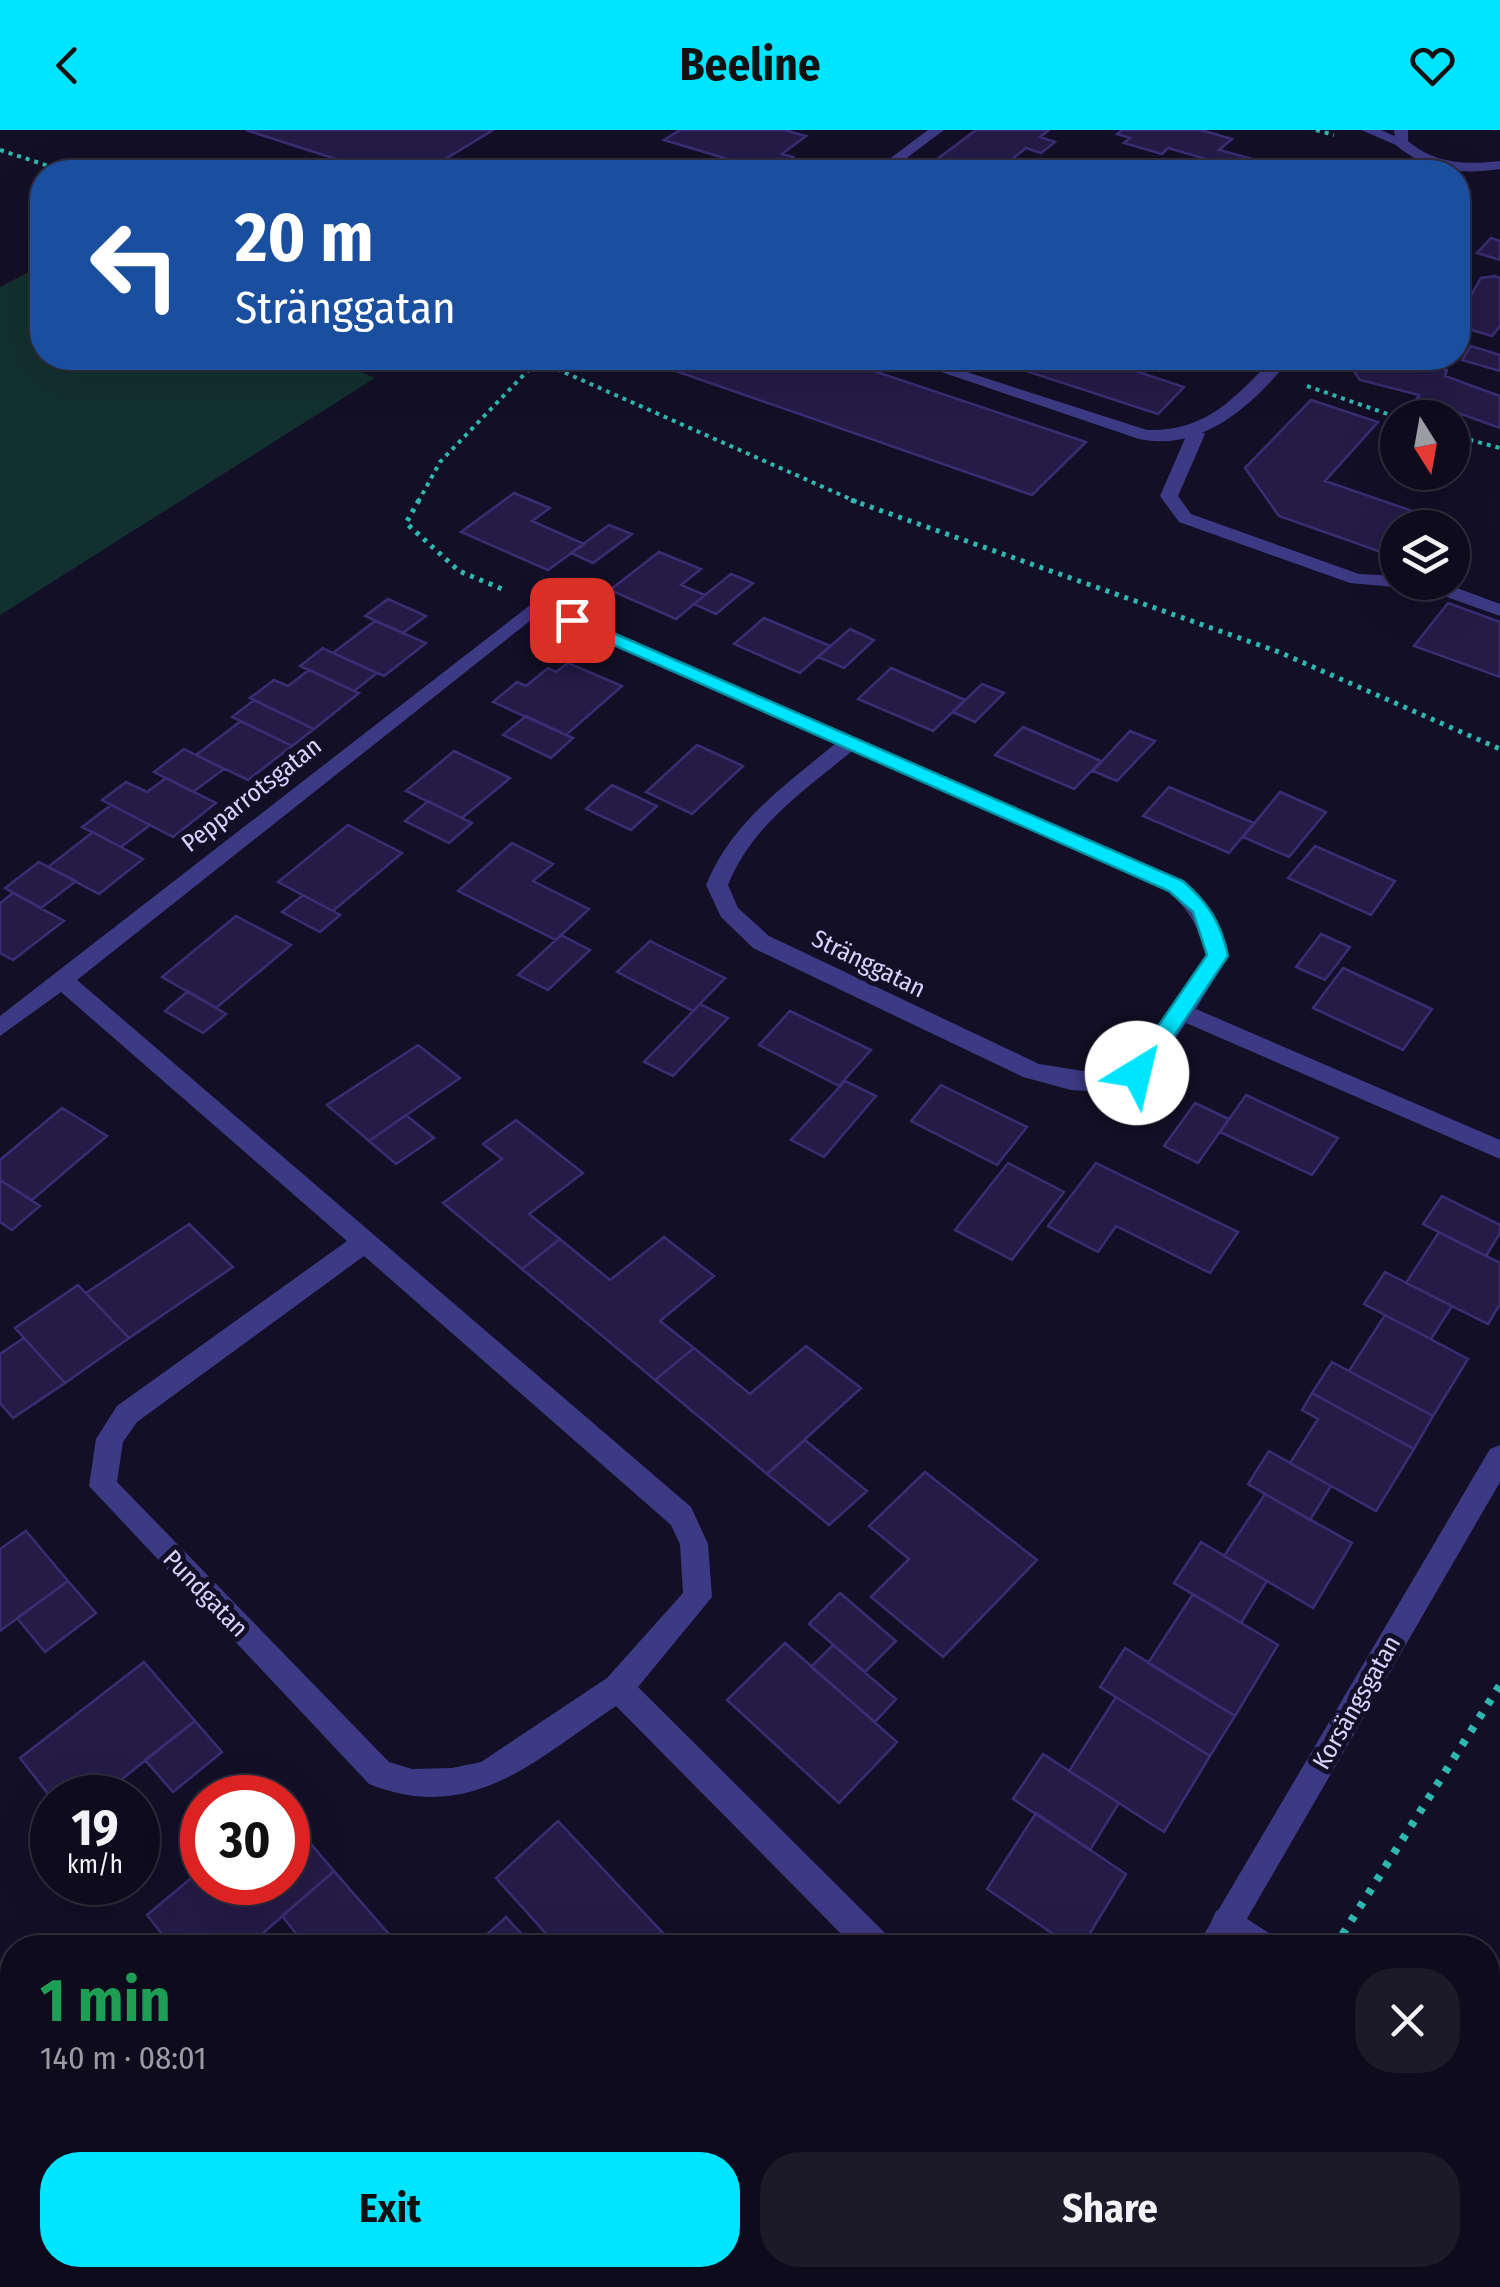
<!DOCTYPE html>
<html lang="en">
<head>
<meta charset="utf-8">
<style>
	:root { --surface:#0e0b1c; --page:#1c1929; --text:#f1f3f6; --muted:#9b9ba3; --line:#2e2b3b; --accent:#00e5ff }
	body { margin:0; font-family:"Fira Sans Condensed",sans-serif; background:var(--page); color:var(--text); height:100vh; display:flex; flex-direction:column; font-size:38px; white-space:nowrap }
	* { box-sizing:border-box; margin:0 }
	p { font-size:32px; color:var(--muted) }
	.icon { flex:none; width:55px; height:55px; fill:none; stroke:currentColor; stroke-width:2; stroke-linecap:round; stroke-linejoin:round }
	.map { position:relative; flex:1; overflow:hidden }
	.side { position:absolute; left:0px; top:1805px; width:1500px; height:352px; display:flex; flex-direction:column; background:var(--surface); border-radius:40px 40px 0 0; box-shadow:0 10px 40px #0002,0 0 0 2px var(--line) }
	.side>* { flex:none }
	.guide { position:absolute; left:30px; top:30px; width:1440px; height:210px; border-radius:40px; box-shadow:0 10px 40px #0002,0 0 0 2px var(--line); background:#1a4fa0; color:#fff; overflow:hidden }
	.needle { width:65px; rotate:169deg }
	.fabs { position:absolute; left:1380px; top:270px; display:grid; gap:20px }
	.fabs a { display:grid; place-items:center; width:90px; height:90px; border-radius:50%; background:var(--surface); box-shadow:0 10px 40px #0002,0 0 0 2px var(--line); font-size:50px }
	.speed { position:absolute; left:30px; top:1645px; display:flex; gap:20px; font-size:50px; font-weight:700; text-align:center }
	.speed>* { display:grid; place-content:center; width:130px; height:130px; border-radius:50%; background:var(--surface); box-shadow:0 10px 40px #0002,0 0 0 2px var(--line); line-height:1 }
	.speed small { font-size:25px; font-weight:400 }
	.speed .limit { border:15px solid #d22; background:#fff; color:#111 }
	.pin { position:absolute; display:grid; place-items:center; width:85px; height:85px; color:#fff; margin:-42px; border-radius:20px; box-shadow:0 5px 15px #0006 }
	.me { position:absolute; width:110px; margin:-55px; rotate:36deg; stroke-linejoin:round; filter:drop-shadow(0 0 8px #0008) }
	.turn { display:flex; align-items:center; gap:35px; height:210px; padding:0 40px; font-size:45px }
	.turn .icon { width:130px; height:130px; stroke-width:2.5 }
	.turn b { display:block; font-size:70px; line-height:85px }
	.round { display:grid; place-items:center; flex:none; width:105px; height:105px; border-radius:40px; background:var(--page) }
	.headline { display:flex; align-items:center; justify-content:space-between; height:170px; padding:0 40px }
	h1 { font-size:60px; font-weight:700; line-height:75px; color:#1e9e55 }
	.action { display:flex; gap:20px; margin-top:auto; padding:20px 40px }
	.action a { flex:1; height:115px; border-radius:40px; background:var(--accent); color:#111; font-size:40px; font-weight:700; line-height:115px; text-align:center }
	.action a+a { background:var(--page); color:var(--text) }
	header { display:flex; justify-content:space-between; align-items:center; height:130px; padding:0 40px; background:var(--accent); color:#111; font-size:45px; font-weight:700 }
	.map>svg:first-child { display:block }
	.green { fill:#12302f }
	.building { fill:#241b47; stroke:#3b2d73; stroke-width:2.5 }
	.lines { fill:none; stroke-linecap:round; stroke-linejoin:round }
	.path-far2 { stroke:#2fb8b0; stroke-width:4; stroke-dasharray:4 5; stroke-linecap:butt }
	.path-far1 { stroke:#2fb8b0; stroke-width:5; stroke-dasharray:4 6; stroke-linecap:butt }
	.path { stroke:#2fb8b0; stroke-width:8; stroke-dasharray:6 10; stroke-linecap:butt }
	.service { fill:#3d3a85; fill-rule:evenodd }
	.minor { fill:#3d3a85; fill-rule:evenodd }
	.tertiary { fill:#3d3a85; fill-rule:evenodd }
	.route { fill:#00e5ff; stroke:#0095a6; stroke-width:2.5 }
	.labels { text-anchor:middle; stroke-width:10; stroke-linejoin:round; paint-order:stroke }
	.street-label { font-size:25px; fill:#d9d4ff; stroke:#130f26 }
</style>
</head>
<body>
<header><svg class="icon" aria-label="back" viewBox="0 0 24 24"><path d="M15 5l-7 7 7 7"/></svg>Beeline<svg class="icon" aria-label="heart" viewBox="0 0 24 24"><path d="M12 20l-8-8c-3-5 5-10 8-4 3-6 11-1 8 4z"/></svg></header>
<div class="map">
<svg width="1500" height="2157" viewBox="0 0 1500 2157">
	<rect width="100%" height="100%" fill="#130f26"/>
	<path class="green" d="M 42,135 L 42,228 L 327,228 L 375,248 L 0,485 L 0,157 Z"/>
	<path class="building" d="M 246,0 L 493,0 L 424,42 L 376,42 Z
		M 680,0 L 784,0 L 806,6 L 782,24 L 793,27 L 771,42 L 664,10 Z
		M 976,0 L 1049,0 L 1040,7 L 1055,12 L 1041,23 L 1026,18 L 996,42 L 920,42 Z
		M 1122,0 L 1201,0 L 1232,9 L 1219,20 L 1301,42 L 1200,42 L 1193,41 L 1206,29 L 1168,18 L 1162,24 L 1124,13 L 1130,8 L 1117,4 Z
		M 1491,108 L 1500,111 L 1500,130 L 1477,123 Z
		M 1494,146 L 1500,148 L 1500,196 L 1492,206 L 1458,196 L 1458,171 L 1466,174 L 1481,148 Z
		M 1471,216 L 1500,225 L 1500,241 L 1462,230 Z
		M 685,228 L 835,228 L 1086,312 L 1032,365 L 670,239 Z
		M 986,228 L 1123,228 L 1145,234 L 1138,242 L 1184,257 L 1158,284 Z
		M 1187,228 L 1234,228 L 1223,239 Z
		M 1434,228 L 1428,234 L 1447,240 L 1445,246 L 1500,266 L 1500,298 L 1417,268 L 1419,265 L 1360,250 L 1355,243 L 1371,228 Z
		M 1311,270 L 1378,292 L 1325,351 L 1456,396 L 1452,401 L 1452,398 L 1398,398 L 1398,428 L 1279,386 L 1245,338 Z
		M 514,363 L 550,378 L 532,391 L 584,414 L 548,440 L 461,402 Z
		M 609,395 L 632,404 L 593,433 L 571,423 Z
		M 659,422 L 701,439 L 681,455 L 705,465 L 676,489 L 610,460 Z
		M 731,444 L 753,453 L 716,484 L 694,474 Z
		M 388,469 L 426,486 L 403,503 L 365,486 Z
		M 1448,473 L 1500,492 L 1500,547 L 1414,516 Z
		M 764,488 L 830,516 L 800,543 L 734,514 Z
		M 375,491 L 426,513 L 384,546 L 333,523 Z
		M 850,499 L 874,510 L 844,538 L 818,527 Z
		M 323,518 L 333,523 L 377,543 L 354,561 L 300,536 Z
		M 568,533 L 622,556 L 566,605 L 493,572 L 517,552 L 526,556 L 548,538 L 556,542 Z
		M 891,538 L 965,570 L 933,601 L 858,569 Z
		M 309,540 L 359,563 L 314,599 L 250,568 L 274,550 L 288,556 Z
		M 982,554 L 1004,563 L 975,592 L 953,582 Z
		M 254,570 L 314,599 L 292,616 L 232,587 Z
		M 526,586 L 566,605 L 573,608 L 551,628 L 503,605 Z
		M 241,591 L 292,616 L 248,650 L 196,625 Z
		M 1023,597 L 1101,631 L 1074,659 L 995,625 Z
		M 1130,601 L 1155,611 L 1117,651 L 1093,641 Z
		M 697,615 L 743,636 L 692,684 L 646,662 Z
		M 184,619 L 224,639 L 193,662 L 154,642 Z
		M 454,621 L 510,648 L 462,688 L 406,661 Z
		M 166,648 L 216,673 L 173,707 L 102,670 L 126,652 L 147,662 Z
		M 612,655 L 657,676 L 631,700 L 586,679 Z
		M 1169,657 L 1254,693 L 1229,723 L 1143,686 Z
		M 1280,662 L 1326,682 L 1289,727 L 1243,707 Z
		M 428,671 L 472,693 L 449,713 L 405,691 Z
		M 111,675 L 150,695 L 121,717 L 82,697 Z
		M 348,695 L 402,723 L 333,781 L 278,752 Z
		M 93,702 L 143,729 L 99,764 L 48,737 Z
		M 512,713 L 553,734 L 533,751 L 589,779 L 556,810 L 458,761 Z
		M 1315,716 L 1395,751 L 1371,785 L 1288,748 Z
		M 39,732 L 76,751 L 41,778 L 5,758 Z
		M 13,763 L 64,791 L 13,830 L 0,823 L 0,773 Z
		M 303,765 L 333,781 L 340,785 L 320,802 L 282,782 Z
		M 236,786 L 291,815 L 216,878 L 162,847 Z
		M 1321,804 L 1350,817 L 1325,850 L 1296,837 Z
		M 561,805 L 590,820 L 548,860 L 518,845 Z
		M 650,811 L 725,848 L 693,881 L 617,842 Z
		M 1343,838 L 1432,879 L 1403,920 L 1313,878 Z
		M 188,861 L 226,884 L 203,903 L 165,881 Z
		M 700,874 L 728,888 L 673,946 L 644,932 Z
		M 790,881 L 871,920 L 839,956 L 759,915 Z
		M 418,915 L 460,948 L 369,1011 L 327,975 Z
		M 845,951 L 876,966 L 824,1027 L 791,1010 Z
		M 941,955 L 1027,997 L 997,1035 L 911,991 Z
		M 1246,965 L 1338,1008 L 1312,1045 L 1220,1002 Z
		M 1195,973 L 1229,989 L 1198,1033 L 1164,1016 Z
		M 62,978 L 107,1006 L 32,1070 L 0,1050 L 0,1030 Z
		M 406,985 L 434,1008 L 396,1034 L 369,1011 Z
		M 516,990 L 583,1043 L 529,1084 L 560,1109 L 522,1139 L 443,1073 L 502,1029 L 483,1014 Z
		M 1008,1033 L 1064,1062 L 1012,1130 L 955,1100 Z
		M 1096,1033 L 1238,1102 L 1210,1143 L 1116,1096 L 1098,1122 L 1048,1096 Z
		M 0,1050 L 40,1076 L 12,1100 L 0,1092 Z
		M 1442,1066 L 1500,1095 L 1500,1103 L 1486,1126 L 1423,1094 Z
		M 189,1094 L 233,1137 L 129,1208 L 86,1163 Z
		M 1439,1102 L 1500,1133 L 1500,1174 L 1488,1194 L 1406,1153 Z
		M 664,1107 L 714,1146 L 660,1191 L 694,1218 L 655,1250 L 522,1139 L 560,1109 L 610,1150 Z
		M 1385,1142 L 1452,1176 L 1431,1209 L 1364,1174 Z
		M 78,1155 L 129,1208 L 65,1253 L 15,1198 Z
		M 1385,1185 L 1468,1229 L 1433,1286 L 1349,1241 Z
		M 24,1208 L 65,1253 L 13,1288 L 0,1273 L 0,1224 Z
		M 806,1216 L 861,1258 L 767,1344 L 655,1250 L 694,1218 L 750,1264 Z
		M 1332,1232 L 1433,1286 L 1414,1319 L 1312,1263 Z
		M 1312,1263 L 1414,1319 L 1376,1381 L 1290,1333 L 1318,1289 L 1302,1280 Z
		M 805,1310 L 867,1361 L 829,1395 L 767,1344 Z
		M 1269,1321 L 1331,1356 L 1310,1390 L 1248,1354 Z
		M 925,1342 L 1037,1430 L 943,1527 L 871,1467 L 909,1429 L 869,1396 Z
		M 1265,1364 L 1352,1413 L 1313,1478 L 1224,1426 Z
		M 26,1401 L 68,1451 L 0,1501 L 0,1419 Z
		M 1201,1412 L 1267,1451 L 1241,1493 L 1174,1453 Z
		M 68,1451 L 96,1483 L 45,1522 L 17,1488 Z
		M 840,1463 L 896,1511 L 865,1542 L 809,1494 Z
		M 1193,1464 L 1278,1515 L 1235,1586 L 1148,1533 Z
		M 785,1513 L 897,1612 L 839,1673 L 727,1570 Z
		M 833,1515 L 896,1569 L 875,1592 L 811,1537 Z
		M 1125,1518 L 1235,1586 L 1210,1626 L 1100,1557 Z
		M 144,1532 L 195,1591 L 98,1668 L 52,1669 L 20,1628 Z
		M 1116,1567 L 1210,1626 L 1164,1702 L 1069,1641 Z
		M 195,1591 L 222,1622 L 173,1662 L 145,1630 Z
		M 1043,1624 L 1119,1673 L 1090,1720 L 1013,1669 Z
		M 1036,1683 L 1126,1744 L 1081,1818 L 1074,1818 L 987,1759 Z
		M 288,1687 L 334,1741 L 246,1818 L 173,1818 L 147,1785 L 202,1739 L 202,1752 L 288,1752 Z
		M 558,1691 L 677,1818 L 559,1818 L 496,1748 Z
		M 334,1741 L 394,1810 L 386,1818 L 308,1818 L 282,1786 Z
		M 506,1787 L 534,1818 L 473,1818 L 473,1817 Z
		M 604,2145 L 653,2145 L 660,2157 L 588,2157 Z
		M 653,2145 L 719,2145 L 727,2157 L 660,2157 Z
		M 719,2145 L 771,2145 L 755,2157 L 727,2157 Z"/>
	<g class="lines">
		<path class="path-far2" d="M 1316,0 L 1334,5
			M 0,20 L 67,42
			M 532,228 L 857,372
			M 1307,256 L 1399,288
			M 1452,305 L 1500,318
			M 418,372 L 440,332 L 538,230"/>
		<path class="path-far1" d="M 419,370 L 406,393 L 459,441 L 502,459
			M 851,370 L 1279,522 L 1500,619"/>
		<path class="path" d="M 1334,1818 L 1500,1555
			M 1343,2145 L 1354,2157
			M 1119,2157 L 1128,2145"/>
		<path class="service" d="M 1196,299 L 1205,304 L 1178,366 L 1191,384 L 1359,444 L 1398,446 L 1398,452 L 1441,452 L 1500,474 L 1500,486 L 1427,460 L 1350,453 L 1179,392 L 1160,366 L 1187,304 Z
			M 1227,1776 L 1275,1807 L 1280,1818 C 1252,1818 1223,1822 1211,1792 L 1216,1781 Z
			M 1488,2040 L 1500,2045 L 1500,2083 L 1488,2078 Z"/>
		<path class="minor" d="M 928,0 L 944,0 L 888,42 L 872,42 Z
			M 1361,0 L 1381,0 L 1408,12 L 1396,15 Z
			M 900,228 L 923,228 L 1147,300 C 1209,301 1233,268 1274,228 L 1291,228 C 1254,274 1203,322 1139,309 Z
			M 538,469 L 1184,751 L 1215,787 L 1228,826 L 1196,879 L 1500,1010 L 1500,1029 L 1186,893 L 1159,933 L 1137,953 L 1102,962 L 1071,960 L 1023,947 L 753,818 L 721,787 L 706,755 C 732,692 784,656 835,614 L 540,483 L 77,850 L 691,1377 L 708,1414 L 712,1467 L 638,1557 L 889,1807 L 894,1818 L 855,1818 L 616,1576 C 535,1630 472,1695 369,1654 L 89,1356 L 96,1309 L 117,1276 L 347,1111 L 61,862 L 0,906 L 0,886 ZM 852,621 L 1168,761 C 1189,780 1200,798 1206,826 L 1131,934 L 1120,941 L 1102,944 L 1039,934 L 769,806 L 738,778 L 728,755 C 752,695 804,661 852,621 ZM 364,1126 L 671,1395 L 680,1414 L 683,1463 L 607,1548 L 481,1632 L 452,1638 L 412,1639 L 389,1632 L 117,1352 L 123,1312 L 137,1292 Z
			M 1500,1315 L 1500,1352 L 1230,1818 L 1196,1818 L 1490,1319 Z
			M 918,2145 L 964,2145 L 959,2157 L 913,2157 Z"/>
		<path class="tertiary" d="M 1394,0 L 1408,0 L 1408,11 C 1435,34 1466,35 1500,31 L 1500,39 C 1462,45 1426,41 1396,15 Z"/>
	</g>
	<path class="route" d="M 572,485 L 1183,751 C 1208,773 1221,792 1228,826 L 1145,949 L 1130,949 L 1126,943 L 1130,937 L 1207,825 L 1193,782 L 1169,761 L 566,494 L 566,487 Z"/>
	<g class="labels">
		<g class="street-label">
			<text transform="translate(251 664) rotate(-38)" y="9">Pepparrotsgatan</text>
			<text transform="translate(869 833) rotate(26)" y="9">Stränggatan</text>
			<text transform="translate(206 1463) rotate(46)" y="9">Pundgatan</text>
			<text transform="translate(1356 1572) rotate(-60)" y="9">Korsängsgatan</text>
		</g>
	</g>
</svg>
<div class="fabs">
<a><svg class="needle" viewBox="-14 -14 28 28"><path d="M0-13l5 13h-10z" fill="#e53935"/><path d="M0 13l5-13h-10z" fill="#9b9ba3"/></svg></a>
<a><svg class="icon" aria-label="layers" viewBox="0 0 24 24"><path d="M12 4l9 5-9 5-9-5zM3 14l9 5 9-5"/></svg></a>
</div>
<div class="speed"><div>19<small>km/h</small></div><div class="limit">30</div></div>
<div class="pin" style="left:572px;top:490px;background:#d93025"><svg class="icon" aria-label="arrive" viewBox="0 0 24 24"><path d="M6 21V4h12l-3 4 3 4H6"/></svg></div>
<svg class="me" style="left:1137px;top:943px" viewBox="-20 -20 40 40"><circle r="19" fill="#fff"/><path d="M0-13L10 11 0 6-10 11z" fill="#00e5ff"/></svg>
<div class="guide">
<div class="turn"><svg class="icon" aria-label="left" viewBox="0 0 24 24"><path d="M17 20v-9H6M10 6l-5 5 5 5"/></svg><div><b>20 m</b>Stränggatan</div></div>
</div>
<section class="side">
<div class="headline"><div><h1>1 min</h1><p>140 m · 08:01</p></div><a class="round"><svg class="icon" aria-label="close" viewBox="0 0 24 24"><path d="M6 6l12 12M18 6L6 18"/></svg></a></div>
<div class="action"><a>Exit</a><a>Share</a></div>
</section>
</div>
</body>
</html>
